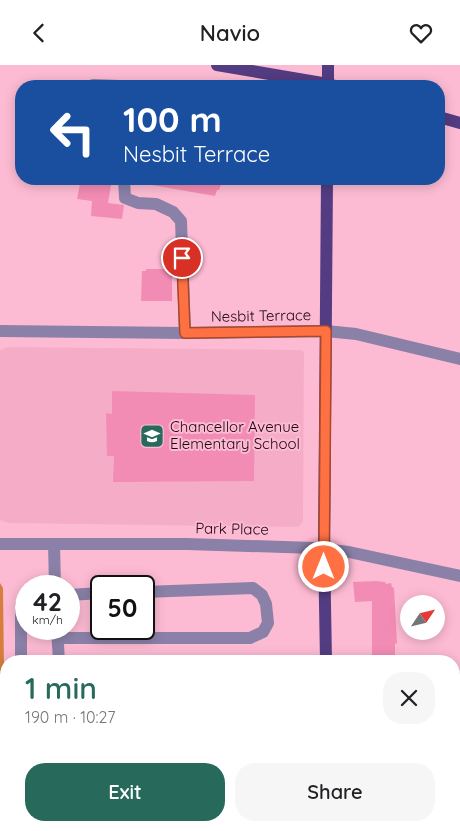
<!DOCTYPE html>
<html lang="en">
<head>
<meta charset="utf-8">
<style>
	:root { --surface:#fff; --page:#f6f6f6; --text:#202124; --muted:#757577; --accent:#276a5b }
	body { margin:0; font-family:Quicksand,sans-serif; background:var(--page); color:var(--text); height:100vh; display:flex; flex-direction:column; font-size:19px; white-space:nowrap }
	* { box-sizing:border-box; margin:0 }
	p { font-size:16px; color:var(--muted) }
	.icon { flex:none; width:28px; height:28px; fill:none; stroke:currentColor; stroke-width:2; stroke-linecap:round; stroke-linejoin:round }
	.map { position:relative; flex:1; overflow:hidden }
	.panel { position:absolute; left:0px; top:590px; width:460px; height:176px; display:flex; flex-direction:column; background:var(--surface); border-radius:20px 20px 0 0; box-shadow:0 2px 12px #0003 }
	.panel>* { flex:none }
	.banner { position:absolute; left:15px; top:15px; width:430px; height:105px; border-radius:20px; box-shadow:0 2px 12px #0003; background:#1a4fa0; color:#fff; overflow:hidden }
	.needle { width:32px; rotate:55deg }
	.controls { position:absolute; left:400px; top:530px; display:grid; gap:10px }
	.controls a { display:grid; place-items:center; width:45px; height:45px; border-radius:50%; background:var(--surface); box-shadow:0 2px 12px #0003; font-size:25px }
	.speed { position:absolute; left:15px; top:510px; display:flex; gap:10px; font-size:25px; font-weight:700; text-align:center }
	.speed>* { display:grid; place-content:center; width:65px; height:65px; border-radius:50%; background:var(--surface); box-shadow:0 2px 12px #0003; line-height:1 }
	.speed small { font-size:12px; font-weight:400 }
	.speed .limit { border:2px solid #111; border-radius:8px; background:#fff; color:#111 }
	.pin { position:absolute; display:grid; place-items:center; width:42px; height:42px; color:#fff; margin:-21px; border:2px solid #fff; border-radius:50%; box-shadow:0 1px 5px #0007 }
	.me { position:absolute; width:55px; margin:-28px; rotate:0deg; stroke-linejoin:round; filter:drop-shadow(0 0 4px #0008) }
	.turn { display:flex; align-items:center; gap:18px; height:105px; padding:0 25px; font-size:22px }
	.turn .icon { width:65px; height:65px; stroke-width:2.5 }
	.turn b { display:block; font-size:35px; line-height:42px }
	.round { display:grid; place-items:center; flex:none; width:52px; height:52px; border-radius:20px; background:var(--page) }
	.summary { display:flex; align-items:center; justify-content:space-between; height:85px; padding:0 25px }
	h1 { font-size:30px; font-weight:600; line-height:38px; color:var(--accent) }
	.cta { display:flex; gap:10px; margin-top:auto; padding:10px 25px }
	.cta a { flex:1; height:58px; border-radius:20px; background:var(--accent); color:#fff; font-size:20px; font-weight:600; line-height:58px; text-align:center }
	.cta a+a { background:var(--page); color:var(--text) }
	header { display:flex; justify-content:space-between; align-items:center; height:65px; padding:0 25px; background:var(--surface); font-size:22px; font-weight:600 }
	.map>svg:first-child { display:block }
	.built { fill:#f5adc7 }
	.forest { fill:#d47f3d }
	.building { fill:#f38cb4 }
	.lines { fill:none; stroke-linecap:round; stroke-linejoin:round }
	.minor { stroke:#8b81a8; stroke-width:12 }
	.major { stroke:#533c82; stroke-width:12 }
	.route-casing { stroke:#a6492c; stroke-width:12 }
	.route { stroke:#ff7043; stroke-width:9 }
	.labels { text-anchor:middle; stroke-width:4; stroke-linejoin:round; paint-order:stroke }
	.street-label { font-size:15px; fill:#1e040f; stroke:#fdbbd3 }
	.poi-label { font-size:15px; fill:#1e040f; stroke:#fdbbd3; text-anchor:start }
</style>
</head>
<body>
<header><svg class="icon" aria-label="back" viewBox="0 0 24 24"><path d="M15 5l-7 7 7 7"/></svg>Navio<svg class="icon" aria-label="heart" viewBox="0 0 24 24"><path d="M12 20l-8-8c-3-5 5-10 8-4 3-6 11-1 8 4z"/></svg></header>
<div class="map">
<svg width="460" height="766" viewBox="0 0 460 766">
	<rect width="100%" height="100%" fill="#fdbbd3"/>
	<path class="built" d="M 9,282 L 302,285 L 304,287 L 303,457 L 298,462 L 9,458 L 0,455 L 0,285 Z"/>
	<path class="forest" d="M 0,518 L 3,523 L 5,687 L 1,761 L 41,760 L 51,766 L 0,766 Z"/>
	<path class="building" d="M 81,114 L 112,114 L 108,138 L 124,140 L 122,154 L 91,151 L 92,136 L 77,134 Z
		M 146,114 L 223,114 L 219,125 L 217,125 L 215,131 L 146,119 Z
		M 146,204 L 170,204 L 173,209 L 172,213 L 172,236 L 141,236 L 142,206 L 146,206 Z
		M 112,326 L 255,330 L 254,416 L 113,417 L 114,391 L 107,391 L 106,348 L 112,349 Z
		M 376,516 L 385,517 L 386,519 L 391,518 L 392,522 L 394,523 L 397,579 L 395,578 L 395,596 L 355,596 L 355,594 L 372,594 L 372,536 L 355,537 L 353,517 Z
		M 12,760 L 228,760 L 228,766 L 15,766 L 15,765 L 12,765 Z
		M 362,760 L 414,760 L 414,766 L 362,766 Z"/>
	<g class="lines">
		<path class="minor" d="M 93,20 L 119,21
			M 124,114 L 125,133 L 138,138 L 156,139 L 173,147 L 181,156 L 185,268
			M 0,266 L 185,268 L 326,266 L 356,269 L 460,294
			M 0,479 L 187,479 L 314,483 L 349,487 L 460,511
			M 54,479 L 55,521
			M 146,527 L 147,572
			M 69,530 L 101,528
			M 57,564 L 59,596
			M 57,573 L 250,573 L 263,567 L 268,558 L 266,539 L 262,530 L 253,523 L 144,527
			M 21,596 L 21,539 L 26,533
			M 454,726 L 460,728"/>
		<path class="major" d="M 217,0 L 328,19 L 335,21
			M 328,21 L 328,0
			M 439,52 L 460,58
			M 326,596 L 324,483 L 327,114
			M 328,760 L 328,766"/>
	</g>
	<g class="lines">
		<g class="route-casing">
			<path id="route" d="M 182,193 L 185,268 L 326,266 L 324,502"/>
		</g>
		<use href="#route" class="route"/>
	</g>
	<defs>
		<g id="school-square" transform="scale(1.25)"><rect x="-9" y="-9" width="18" height="18" rx="4" fill="#276a5b" stroke="#fdbbd3"/><path d="M0-5L7-2L0 1L-7-2ZM-4 1L0 2.5L4 1V4Q0 6-4 4Z" fill="#fff"/></g>
	</defs>
	<g fill-rule="evenodd">
		<use href="#school-square" x="152" y="371"/>
	</g>
	<g class="labels">
		<g class="street-label">
			<text transform="translate(261 251) rotate(-1)" y="5">Nesbit Terrace</text>
			<text transform="translate(232 464) rotate(1)" y="5">Park Place</text>
		</g>
		<g class="poi-label">
			<text x="170" y="367">Chancellor Avenue<tspan x="170" dy="17">Elementary School</tspan></text>
		</g>
	</g>
</svg>
<div class="controls">
<a><svg class="needle" viewBox="-14 -14 28 28"><path d="M0-13l5 13h-10z" fill="#e53935"/><path d="M0 13l5-13h-10z" fill="#757577"/></svg></a>
</div>
<div class="speed"><div>42<small>km/h</small></div><div class="limit">50</div></div>
<div class="pin" style="left:182px;top:193px;background:#d93025"><svg class="icon" aria-label="arrive" viewBox="0 0 24 24"><path d="M6 21V4h12l-3 4 3 4H6"/></svg></div>
<svg class="me" style="left:324px;top:502px" viewBox="-20 -20 40 40"><circle r="17" fill="#ff7043" stroke="#fff" stroke-width="3"/><path d="M0-11L8 9 0 5-8 9z" fill="#fff"/></svg>
<div class="banner">
<div class="turn"><svg class="icon" aria-label="left" viewBox="0 0 24 24"><path d="M17 20v-9H6M10 6l-5 5 5 5"/></svg><div><b>100 m</b>Nesbit Terrace</div></div>
</div>
<section class="panel">
<div class="summary"><div><h1>1 min</h1><p>190 m · 10:27</p></div><a class="round"><svg class="icon" aria-label="close" viewBox="0 0 24 24"><path d="M6 6l12 12M18 6L6 18"/></svg></a></div>
<div class="cta"><a>Exit</a><a>Share</a></div>
</section>
</div>
</body>
</html>
